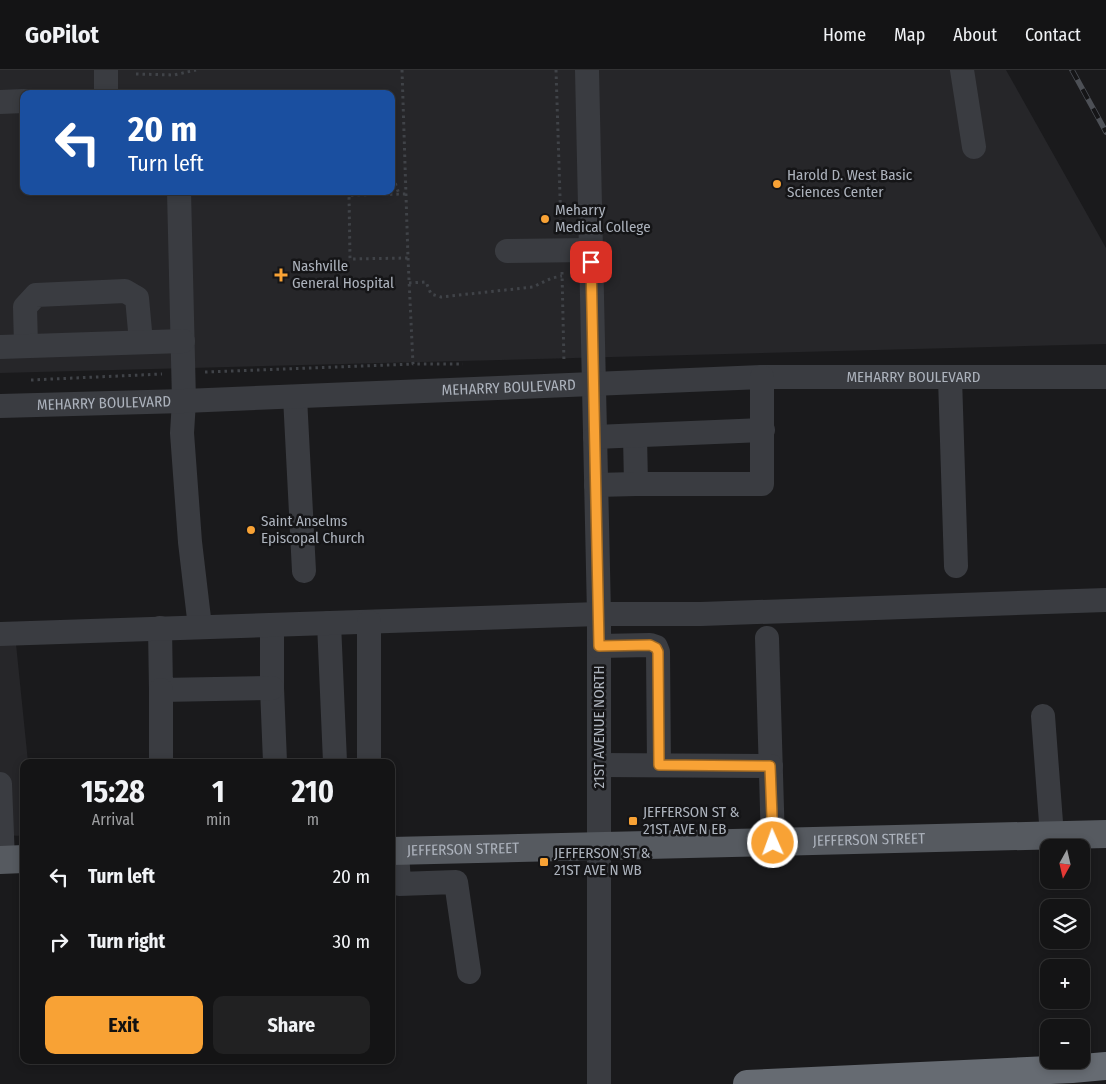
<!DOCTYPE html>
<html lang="en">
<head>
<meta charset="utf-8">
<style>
	:root { --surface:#141415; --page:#212122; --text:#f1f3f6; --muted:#9d9ea0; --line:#333334; --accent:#f8a235 }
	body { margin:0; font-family:"Fira Sans Condensed",sans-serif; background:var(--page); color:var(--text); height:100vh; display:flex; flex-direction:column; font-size:19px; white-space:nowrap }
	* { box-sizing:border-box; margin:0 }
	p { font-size:16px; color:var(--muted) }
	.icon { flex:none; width:28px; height:28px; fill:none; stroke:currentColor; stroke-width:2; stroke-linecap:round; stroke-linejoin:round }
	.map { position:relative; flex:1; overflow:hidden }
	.drawer { position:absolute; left:20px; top:689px; width:375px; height:305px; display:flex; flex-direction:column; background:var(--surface); border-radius:10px; box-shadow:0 2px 8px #0003,0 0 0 1px var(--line) }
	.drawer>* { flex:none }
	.guide { position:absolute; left:20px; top:20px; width:375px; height:105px; border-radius:10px; box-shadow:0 2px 8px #0003,0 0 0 1px var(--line); background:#1a4fa0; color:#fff; overflow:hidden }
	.needle { width:32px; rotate:188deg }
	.tools { position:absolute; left:1040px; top:769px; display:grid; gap:10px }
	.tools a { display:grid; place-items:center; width:50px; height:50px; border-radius:10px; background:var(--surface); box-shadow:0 2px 8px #0003,0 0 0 1px var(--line); font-size:25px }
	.pin { position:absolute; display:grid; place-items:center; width:42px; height:42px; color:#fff; margin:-21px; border-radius:10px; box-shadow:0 2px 8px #0006 }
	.me { position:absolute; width:55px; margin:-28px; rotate:358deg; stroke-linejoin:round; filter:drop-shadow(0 0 4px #0008) }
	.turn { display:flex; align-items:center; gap:18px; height:105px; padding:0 25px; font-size:22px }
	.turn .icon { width:65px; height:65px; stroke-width:2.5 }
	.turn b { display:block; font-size:35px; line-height:42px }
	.eta { display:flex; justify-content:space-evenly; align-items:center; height:85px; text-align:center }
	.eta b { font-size:30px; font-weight:700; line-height:35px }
	.button { display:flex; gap:10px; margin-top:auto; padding:10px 25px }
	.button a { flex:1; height:58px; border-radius:10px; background:var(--accent); color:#111; font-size:20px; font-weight:700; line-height:58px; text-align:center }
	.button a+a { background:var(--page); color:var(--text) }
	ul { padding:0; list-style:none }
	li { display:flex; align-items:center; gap:15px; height:65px; padding:0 25px }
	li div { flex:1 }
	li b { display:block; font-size:19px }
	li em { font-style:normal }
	header { display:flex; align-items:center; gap:30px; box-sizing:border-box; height:70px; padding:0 25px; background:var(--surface); border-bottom:1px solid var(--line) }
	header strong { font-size:24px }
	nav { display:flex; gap:28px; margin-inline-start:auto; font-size:18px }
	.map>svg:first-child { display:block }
	.built { fill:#262629; fill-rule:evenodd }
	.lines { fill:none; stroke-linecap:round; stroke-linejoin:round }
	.path { stroke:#404348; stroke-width:3; stroke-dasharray:2.5 4; stroke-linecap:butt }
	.minor { stroke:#3a3c41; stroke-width:24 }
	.major { stroke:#565a60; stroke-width:28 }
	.highway { stroke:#666b72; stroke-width:28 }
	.rail-casing { stroke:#4d5056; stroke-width:5.5 }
	.rail { stroke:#151517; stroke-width:4; stroke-dasharray:11; stroke-linecap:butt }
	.route-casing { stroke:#a16922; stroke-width:12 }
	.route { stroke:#f8a235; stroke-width:9 }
	.poi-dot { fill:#f8a235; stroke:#151517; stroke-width:2 }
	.labels { text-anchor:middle; stroke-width:5; stroke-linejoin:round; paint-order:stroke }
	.poi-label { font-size:15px; fill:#acb2bc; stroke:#151517; text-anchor:start }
	.street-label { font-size:15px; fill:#acb2bc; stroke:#151517 }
</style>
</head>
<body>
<header>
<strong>GoPilot</strong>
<nav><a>Home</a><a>Map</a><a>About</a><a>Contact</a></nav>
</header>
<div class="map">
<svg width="1106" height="1014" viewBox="0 0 1106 1014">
	<rect width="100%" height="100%" fill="#1a1a1c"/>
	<path class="built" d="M 0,0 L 1006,0 L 1106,178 L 1106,274 L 0,303 ZM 24,24 L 391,24 L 391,121 L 24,121 Z
		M 16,574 L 28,692 L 24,692 L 24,766 L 0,765 L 0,575 Z"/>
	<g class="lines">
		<path class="path" d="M 402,0 L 408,188 L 350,189 L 349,125 L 406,124
			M 556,0 L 561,158
			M 136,4 L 174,5 L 196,0
			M 391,101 L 399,124
			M 408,188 L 413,294 L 463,294
			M 562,202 L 564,293
			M 409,213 L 426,212 L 431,224 L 441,227 L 533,217 L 552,208 L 562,206
			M 205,302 L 413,294
			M 31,310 L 162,304"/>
		<g class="minor">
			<path d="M 106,0 L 106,24"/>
			<path d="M 587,0 L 599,544 L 599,1014"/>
			<path d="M 962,0 L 974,77"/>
			<path d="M 0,32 L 24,31"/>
			<path d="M 179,121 L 184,331 L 182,363 L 190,472 L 200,557"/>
			<path d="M 507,181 L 591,180"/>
			<path d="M 26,276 L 25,237 L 36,225 L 125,221 L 137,228 L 141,272"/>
			<path d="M 0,277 L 183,271"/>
			<path d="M 950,308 L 956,496"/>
			<path d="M 295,327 L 304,501"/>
			<path id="s1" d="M 0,336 L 184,331 L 762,307 L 1106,307"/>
			<path d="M 635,366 L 636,414"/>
			<path d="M 595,367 L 763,360"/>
			<path d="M 596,415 L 636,414 L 762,414 L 762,307"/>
			<path d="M 329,553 L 335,692"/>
			<path d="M 272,555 L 272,618 L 275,692"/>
			<path d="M 160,558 L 161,620 L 272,618"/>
			<path d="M 0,564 L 599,544 L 701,544 L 1106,530"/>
			<path d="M 767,568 L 773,773"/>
			<path d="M 599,576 L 650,575 L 656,577 L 658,582 L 659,695"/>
			<path d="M 161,620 L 161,692"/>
			<path d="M 1043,646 L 1052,766"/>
			<path d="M 369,692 L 369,552"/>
			<path d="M 599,695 L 771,696"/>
			<path d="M 0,714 L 3,790"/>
			<path d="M 397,781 L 399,814 L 456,812 L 469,902"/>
		</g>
		<g class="major">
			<path id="s2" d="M 391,781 L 1106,764"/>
			<path d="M 0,790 L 24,789"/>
		</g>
		<path class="highway" d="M 747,1014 L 1072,999 L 1106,996"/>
		<g class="rail-casing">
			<path id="rail" d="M 1072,0 L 1106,62"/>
		</g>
		<use href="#rail" class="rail"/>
	</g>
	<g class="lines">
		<g class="route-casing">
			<path id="route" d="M 591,192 L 599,576 L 650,575 L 656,578 L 658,582 L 659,695 L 770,696 L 773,773"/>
		</g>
		<use href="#route" class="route"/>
	</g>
	<g class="poi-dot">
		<circle cx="777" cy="114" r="5"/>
		<circle cx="545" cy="149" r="5"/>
		<path d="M278.5 197.5h5v5h5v5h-5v5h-5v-5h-5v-5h5z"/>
		<circle cx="251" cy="460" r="5"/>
		<rect x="628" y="746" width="10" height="10" rx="2.5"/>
		<rect x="539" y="787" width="10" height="10" rx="2.5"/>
	</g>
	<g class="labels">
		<g class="poi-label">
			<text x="787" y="110">Harold D. West Basic<tspan x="787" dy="17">Sciences Center</tspan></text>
			<text x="555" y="145">Meharry<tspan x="555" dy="17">Medical College</tspan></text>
			<text x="292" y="201">Nashville<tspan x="292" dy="17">General Hospital</tspan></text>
			<text x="261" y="456">Saint Anselms<tspan x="261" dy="17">Episcopal Church</tspan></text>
			<text x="643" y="747">JEFFERSON ST &amp;<tspan x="643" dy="17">21ST AVE N EB</tspan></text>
			<text x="554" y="788">JEFFERSON ST &amp;<tspan x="554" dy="17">21ST AVE N WB</tspan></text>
		</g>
		<g class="street-label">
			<text dy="5" stroke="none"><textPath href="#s1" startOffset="914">MEHARRY BOULEVARD</textPath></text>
			<text dy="5" stroke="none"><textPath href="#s1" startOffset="509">MEHARRY BOULEVARD</textPath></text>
			<text dy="5" stroke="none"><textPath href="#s1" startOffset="104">MEHARRY BOULEVARD</textPath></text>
			<text transform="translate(599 657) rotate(-90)" y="5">21ST AVENUE NORTH</text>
			<text dy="5" stroke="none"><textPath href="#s2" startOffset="478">JEFFERSON STREET</textPath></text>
			<text dy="5" stroke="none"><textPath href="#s2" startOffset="72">JEFFERSON STREET</textPath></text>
		</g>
	</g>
</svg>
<div class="tools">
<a><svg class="needle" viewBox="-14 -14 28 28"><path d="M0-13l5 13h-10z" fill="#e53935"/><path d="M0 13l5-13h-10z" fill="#9d9ea0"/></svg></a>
<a><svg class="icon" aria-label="layers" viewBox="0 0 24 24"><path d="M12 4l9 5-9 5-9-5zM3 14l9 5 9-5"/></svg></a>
<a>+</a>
<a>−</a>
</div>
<div class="pin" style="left:591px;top:192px;background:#d93025"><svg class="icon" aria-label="arrive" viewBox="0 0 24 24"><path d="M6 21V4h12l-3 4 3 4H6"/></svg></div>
<svg class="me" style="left:773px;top:773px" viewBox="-20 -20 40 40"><circle r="17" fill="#f8a235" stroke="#fff" stroke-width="3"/><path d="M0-11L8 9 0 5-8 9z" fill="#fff"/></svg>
<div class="guide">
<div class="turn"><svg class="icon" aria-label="left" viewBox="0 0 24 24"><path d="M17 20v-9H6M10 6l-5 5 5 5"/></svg><div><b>20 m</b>Turn left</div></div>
</div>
<section class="drawer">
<div class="eta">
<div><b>15:28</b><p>Arrival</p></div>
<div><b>1</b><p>min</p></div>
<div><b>210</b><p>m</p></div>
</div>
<ul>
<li><svg class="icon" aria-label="left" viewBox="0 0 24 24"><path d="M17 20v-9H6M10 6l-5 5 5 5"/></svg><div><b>Turn left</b></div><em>20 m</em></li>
<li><svg class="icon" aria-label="right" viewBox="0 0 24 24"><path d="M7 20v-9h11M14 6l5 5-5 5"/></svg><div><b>Turn right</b></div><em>30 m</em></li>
</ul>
<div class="button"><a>Exit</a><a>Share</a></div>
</section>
</div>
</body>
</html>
